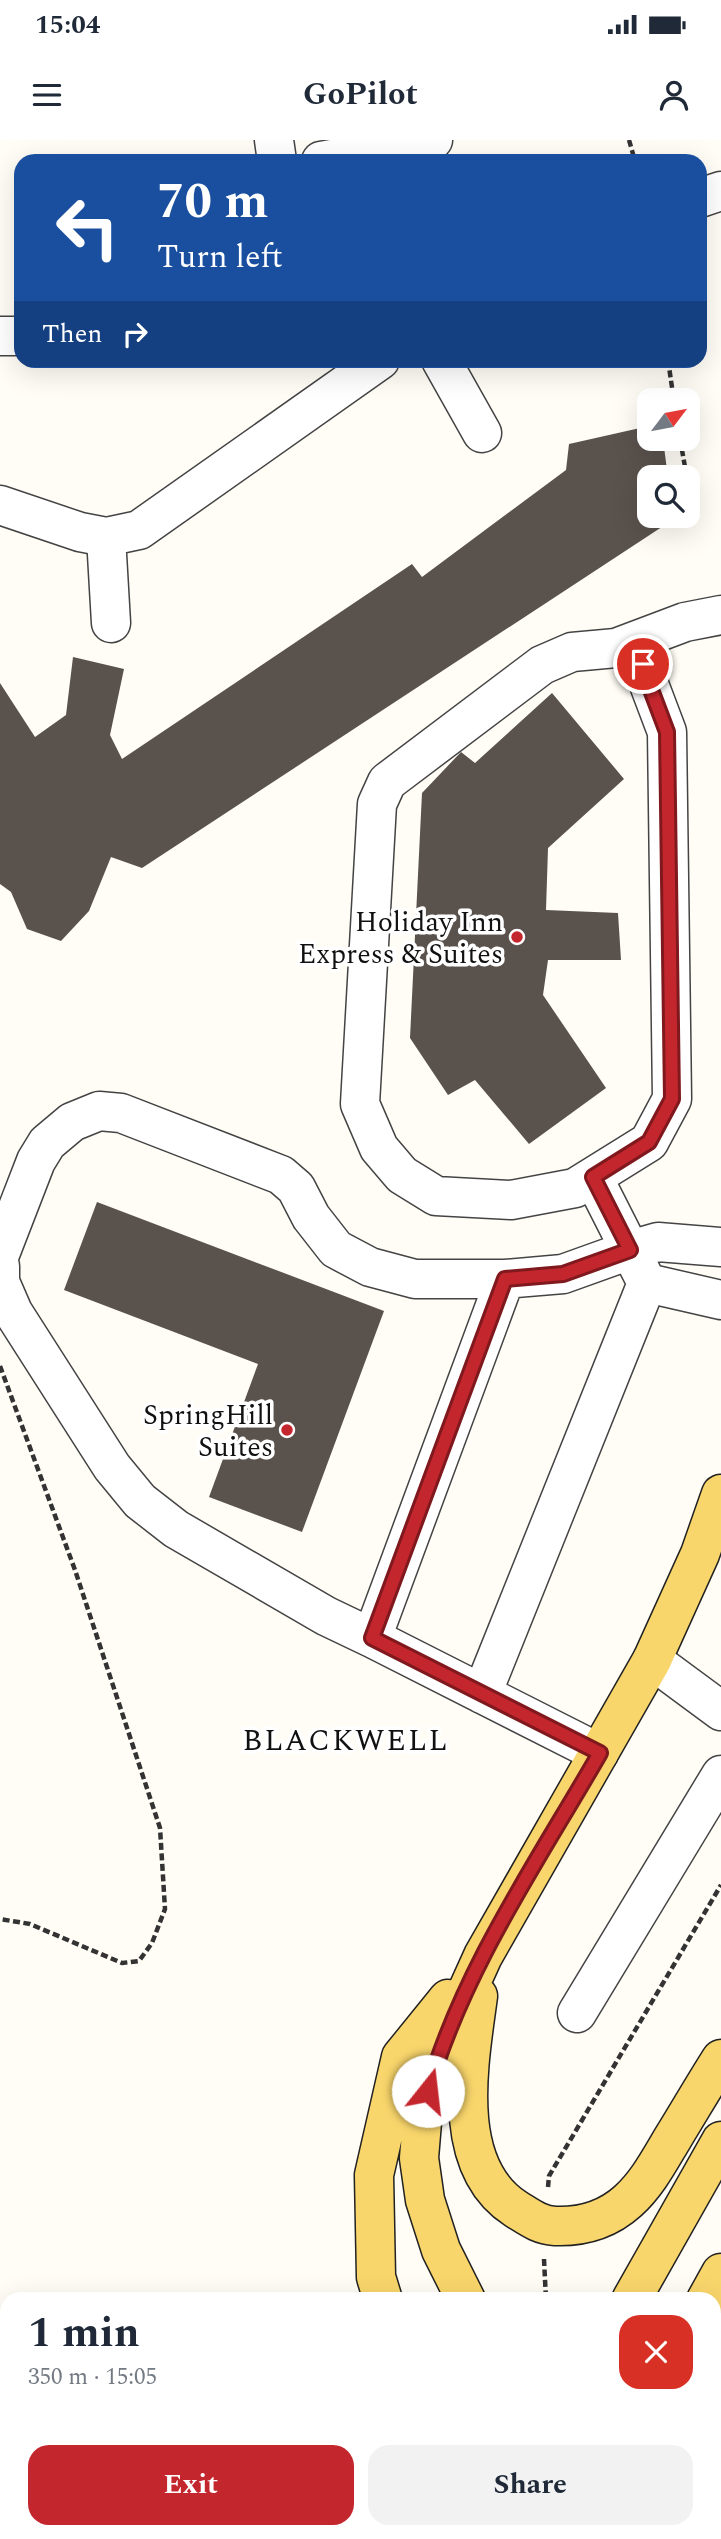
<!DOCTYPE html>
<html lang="en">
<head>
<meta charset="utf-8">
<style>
	:root { --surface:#fff; --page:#f2f2f3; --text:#1f2937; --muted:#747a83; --accent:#c4262e }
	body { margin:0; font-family:Spectral,serif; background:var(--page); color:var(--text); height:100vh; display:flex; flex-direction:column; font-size:26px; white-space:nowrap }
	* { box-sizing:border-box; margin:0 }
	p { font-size:23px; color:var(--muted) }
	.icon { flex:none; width:38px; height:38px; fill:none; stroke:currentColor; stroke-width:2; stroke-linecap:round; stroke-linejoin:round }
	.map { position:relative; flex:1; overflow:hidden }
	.side { position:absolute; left:0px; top:2152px; width:721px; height:247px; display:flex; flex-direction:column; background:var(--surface); border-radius:21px 21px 0 0; box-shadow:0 7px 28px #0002 }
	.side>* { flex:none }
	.top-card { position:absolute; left:14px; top:14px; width:693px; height:214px; border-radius:21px; box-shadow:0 7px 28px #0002; background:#1a4fa0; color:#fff; overflow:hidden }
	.needle { width:46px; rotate:58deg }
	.tools { position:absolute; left:637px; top:248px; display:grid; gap:14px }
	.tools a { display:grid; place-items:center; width:63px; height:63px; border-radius:14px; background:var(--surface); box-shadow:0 7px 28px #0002; font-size:35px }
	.pin { position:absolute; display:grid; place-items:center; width:60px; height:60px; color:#fff; margin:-30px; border:4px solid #fff; border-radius:50%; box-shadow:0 2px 7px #0007 }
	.me { position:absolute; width:77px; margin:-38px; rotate:16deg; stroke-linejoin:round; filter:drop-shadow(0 0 5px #0008) }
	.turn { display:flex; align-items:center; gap:24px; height:147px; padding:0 28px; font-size:32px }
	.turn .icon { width:91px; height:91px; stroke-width:2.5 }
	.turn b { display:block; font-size:49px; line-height:60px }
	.then { display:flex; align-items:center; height:66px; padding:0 28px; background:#0003; gap:14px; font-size:26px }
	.round { display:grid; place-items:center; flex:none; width:74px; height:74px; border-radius:21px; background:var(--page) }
	.headline { display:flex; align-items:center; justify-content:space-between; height:119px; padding:0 28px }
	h1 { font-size:42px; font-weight:700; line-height:52px }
	.button { display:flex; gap:14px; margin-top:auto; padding:14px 28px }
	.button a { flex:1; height:80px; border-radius:21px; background:var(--accent); color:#fff; font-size:28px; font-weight:700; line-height:80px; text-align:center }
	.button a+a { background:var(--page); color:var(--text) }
	.status { display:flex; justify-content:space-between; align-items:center; height:49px; padding:0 35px; background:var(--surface); direction:ltr }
	.status svg { height:19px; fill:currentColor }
	header { display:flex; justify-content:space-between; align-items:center; height:91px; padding:0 28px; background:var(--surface); font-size:32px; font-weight:700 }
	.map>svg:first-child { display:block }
	.building { fill:#5a524d }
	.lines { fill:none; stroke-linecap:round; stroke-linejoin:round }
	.minor-casing { stroke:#444; stroke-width:41 }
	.major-casing { stroke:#222; stroke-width:41 }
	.path { stroke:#333; stroke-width:4.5; stroke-dasharray:7 3.5; stroke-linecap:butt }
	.minor { stroke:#fff; stroke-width:38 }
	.major { stroke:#f9d66b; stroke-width:38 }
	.route-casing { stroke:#7f191e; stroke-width:18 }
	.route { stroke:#c4262e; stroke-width:12 }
	.poi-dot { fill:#c4262e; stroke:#fff; stroke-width:2.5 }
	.labels { text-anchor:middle; stroke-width:7; stroke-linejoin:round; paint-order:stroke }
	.poi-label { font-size:28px; fill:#111; stroke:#fff; text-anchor:end }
	.neighbourhood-label { font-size:30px; letter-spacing:2px; fill:#111; stroke:#fff }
</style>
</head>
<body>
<div class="status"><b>15:04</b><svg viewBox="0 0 49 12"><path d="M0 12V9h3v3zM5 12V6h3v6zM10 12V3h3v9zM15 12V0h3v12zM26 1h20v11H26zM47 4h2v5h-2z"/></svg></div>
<header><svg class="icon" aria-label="menu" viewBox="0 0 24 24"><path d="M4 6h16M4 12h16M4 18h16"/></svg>GoPilot<svg class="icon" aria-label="person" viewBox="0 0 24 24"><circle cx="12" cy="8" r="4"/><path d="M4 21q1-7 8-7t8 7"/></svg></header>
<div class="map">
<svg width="721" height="2399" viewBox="0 0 721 2399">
	<rect width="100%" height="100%" fill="#fffdf5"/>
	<path class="building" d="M 649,286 L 649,299 L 663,299 L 668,338 L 649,338 L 649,376 L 674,376 L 674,379 L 142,728 L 111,717 L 89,771 L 61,801 L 27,789 L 11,752 L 0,744 L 0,543 L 35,597 L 66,575 L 73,517 L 124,529 L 110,595 L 122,619 L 412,424 L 422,437 L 566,330 L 569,304 Z
		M 552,553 L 624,639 L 548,708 L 546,770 L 618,773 L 621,820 L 548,820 L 543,855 L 606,948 L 529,1004 L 475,940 L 448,955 L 410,898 L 422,653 L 461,612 L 475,623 Z
		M 97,1062 L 384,1171 L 302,1392 L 209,1357 L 258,1224 L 64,1150 Z"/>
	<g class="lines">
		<g class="minor-casing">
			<path id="minor" d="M 274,0 L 277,21
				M 321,21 L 433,0
				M 700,58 L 721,51
				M 0,196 L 21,196
				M 441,220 L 482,293
				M 0,365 L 80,392 L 106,397 L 139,390 L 380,220
				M 106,397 L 111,483
				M 637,500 L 650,547 L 667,592 L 672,959 L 649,1002 L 575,1048 L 511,1060 L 436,1056 L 402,1035 L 379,1008 L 360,964 L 377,664 L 387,642 L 542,525 L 572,512 L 616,508 L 685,482 L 721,475
				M 593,1037 L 630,1110 L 563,1134 L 505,1139 L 372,1498 L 599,1613
				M 721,1107 L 658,1102 L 630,1110 L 647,1143 L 721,1160
				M 0,1114 L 36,1021 L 47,1003 L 72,982 L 99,971 L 121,973 L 281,1035 L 296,1048 L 311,1077 L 336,1109 L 370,1127 L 415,1139 L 505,1139
				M 0,1126 L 0,1142 L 13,1172 L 112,1327 L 140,1361 L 176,1389 L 326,1476 L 372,1498
				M 652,1520 L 721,1571
				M 482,1554 L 647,1143
				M 577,1873 L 721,1635
				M 615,2392 L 619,2399"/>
		</g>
		<g class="major-casing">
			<path id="major" d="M 478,1856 C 469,1923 449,2026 516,2069 C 529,2077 539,2085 555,2086 C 583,2087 607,2080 628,2061 C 648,2043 660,2019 674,1996 C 690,1970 705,1944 721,1919
				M 383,2160 L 376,2137 L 374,2035 L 401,1917 L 448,1859
				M 466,2160 L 441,2110 L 425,2060 L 419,2018 L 423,1970 L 440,1911 L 483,1816 L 652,1520 L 700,1414 L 721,1354
				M 631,2160 L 721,2001
				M 706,2160 L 721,2133
				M 492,2399 L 496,2392
				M 566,2399 L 571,2392"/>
		</g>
		<path class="path" d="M 629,0 L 635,21
			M 668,220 L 674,261
			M 680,299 L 687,338
			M 0,1226 L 75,1430 L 160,1688 L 165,1769 L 152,1803 L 139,1821 L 122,1823 L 30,1784 L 0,1779
			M 548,2047 L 549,2036 L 721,1745
			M 544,2119 L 546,2160
			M 440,2399 L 441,2392"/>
		<use href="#minor" class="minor"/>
		<use href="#major" class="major"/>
	</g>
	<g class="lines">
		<g class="route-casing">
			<path id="route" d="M 428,1951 C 463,1829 538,1721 600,1613 L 372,1498 L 505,1139 L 563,1134 L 630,1110 L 593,1037 L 649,1002 L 672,959 L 667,592 L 650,547 L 643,524"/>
		</g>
		<use href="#route" class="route"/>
	</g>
	<g class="poi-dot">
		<circle cx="517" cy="797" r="7"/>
		<circle cx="287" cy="1290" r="7"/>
	</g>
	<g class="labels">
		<g class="poi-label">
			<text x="503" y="791">Holiday Inn<tspan x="503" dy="32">Express &amp; Suites</tspan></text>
			<text x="273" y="1284">SpringHill<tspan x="273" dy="32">Suites</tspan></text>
		</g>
		<g class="neighbourhood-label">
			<text x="346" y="1610">BLACKWELL</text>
		</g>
	</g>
</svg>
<div class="tools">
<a><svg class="needle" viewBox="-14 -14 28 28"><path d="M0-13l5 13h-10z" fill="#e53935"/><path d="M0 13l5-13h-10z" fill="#747a83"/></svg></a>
<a><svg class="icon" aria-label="search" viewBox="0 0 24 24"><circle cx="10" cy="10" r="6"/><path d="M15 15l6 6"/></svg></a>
</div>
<div class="pin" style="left:643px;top:524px;background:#d93025"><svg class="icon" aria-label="arrive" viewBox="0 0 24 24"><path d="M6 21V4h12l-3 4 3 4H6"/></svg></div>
<svg class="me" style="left:428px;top:1951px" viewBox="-20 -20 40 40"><circle r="19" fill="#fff"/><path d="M0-13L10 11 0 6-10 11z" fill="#c4262e"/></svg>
<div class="top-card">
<div class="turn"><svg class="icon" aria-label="left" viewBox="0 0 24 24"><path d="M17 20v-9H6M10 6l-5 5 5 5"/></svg><div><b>70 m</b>Turn left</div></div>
<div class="then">Then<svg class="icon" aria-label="right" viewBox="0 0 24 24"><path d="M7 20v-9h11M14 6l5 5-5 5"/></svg></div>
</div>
<section class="side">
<div class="headline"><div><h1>1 min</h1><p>350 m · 15:05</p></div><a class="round" style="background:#d93025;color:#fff"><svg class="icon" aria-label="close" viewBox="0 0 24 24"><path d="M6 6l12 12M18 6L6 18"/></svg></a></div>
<div class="button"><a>Exit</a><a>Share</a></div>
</section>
</div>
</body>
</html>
